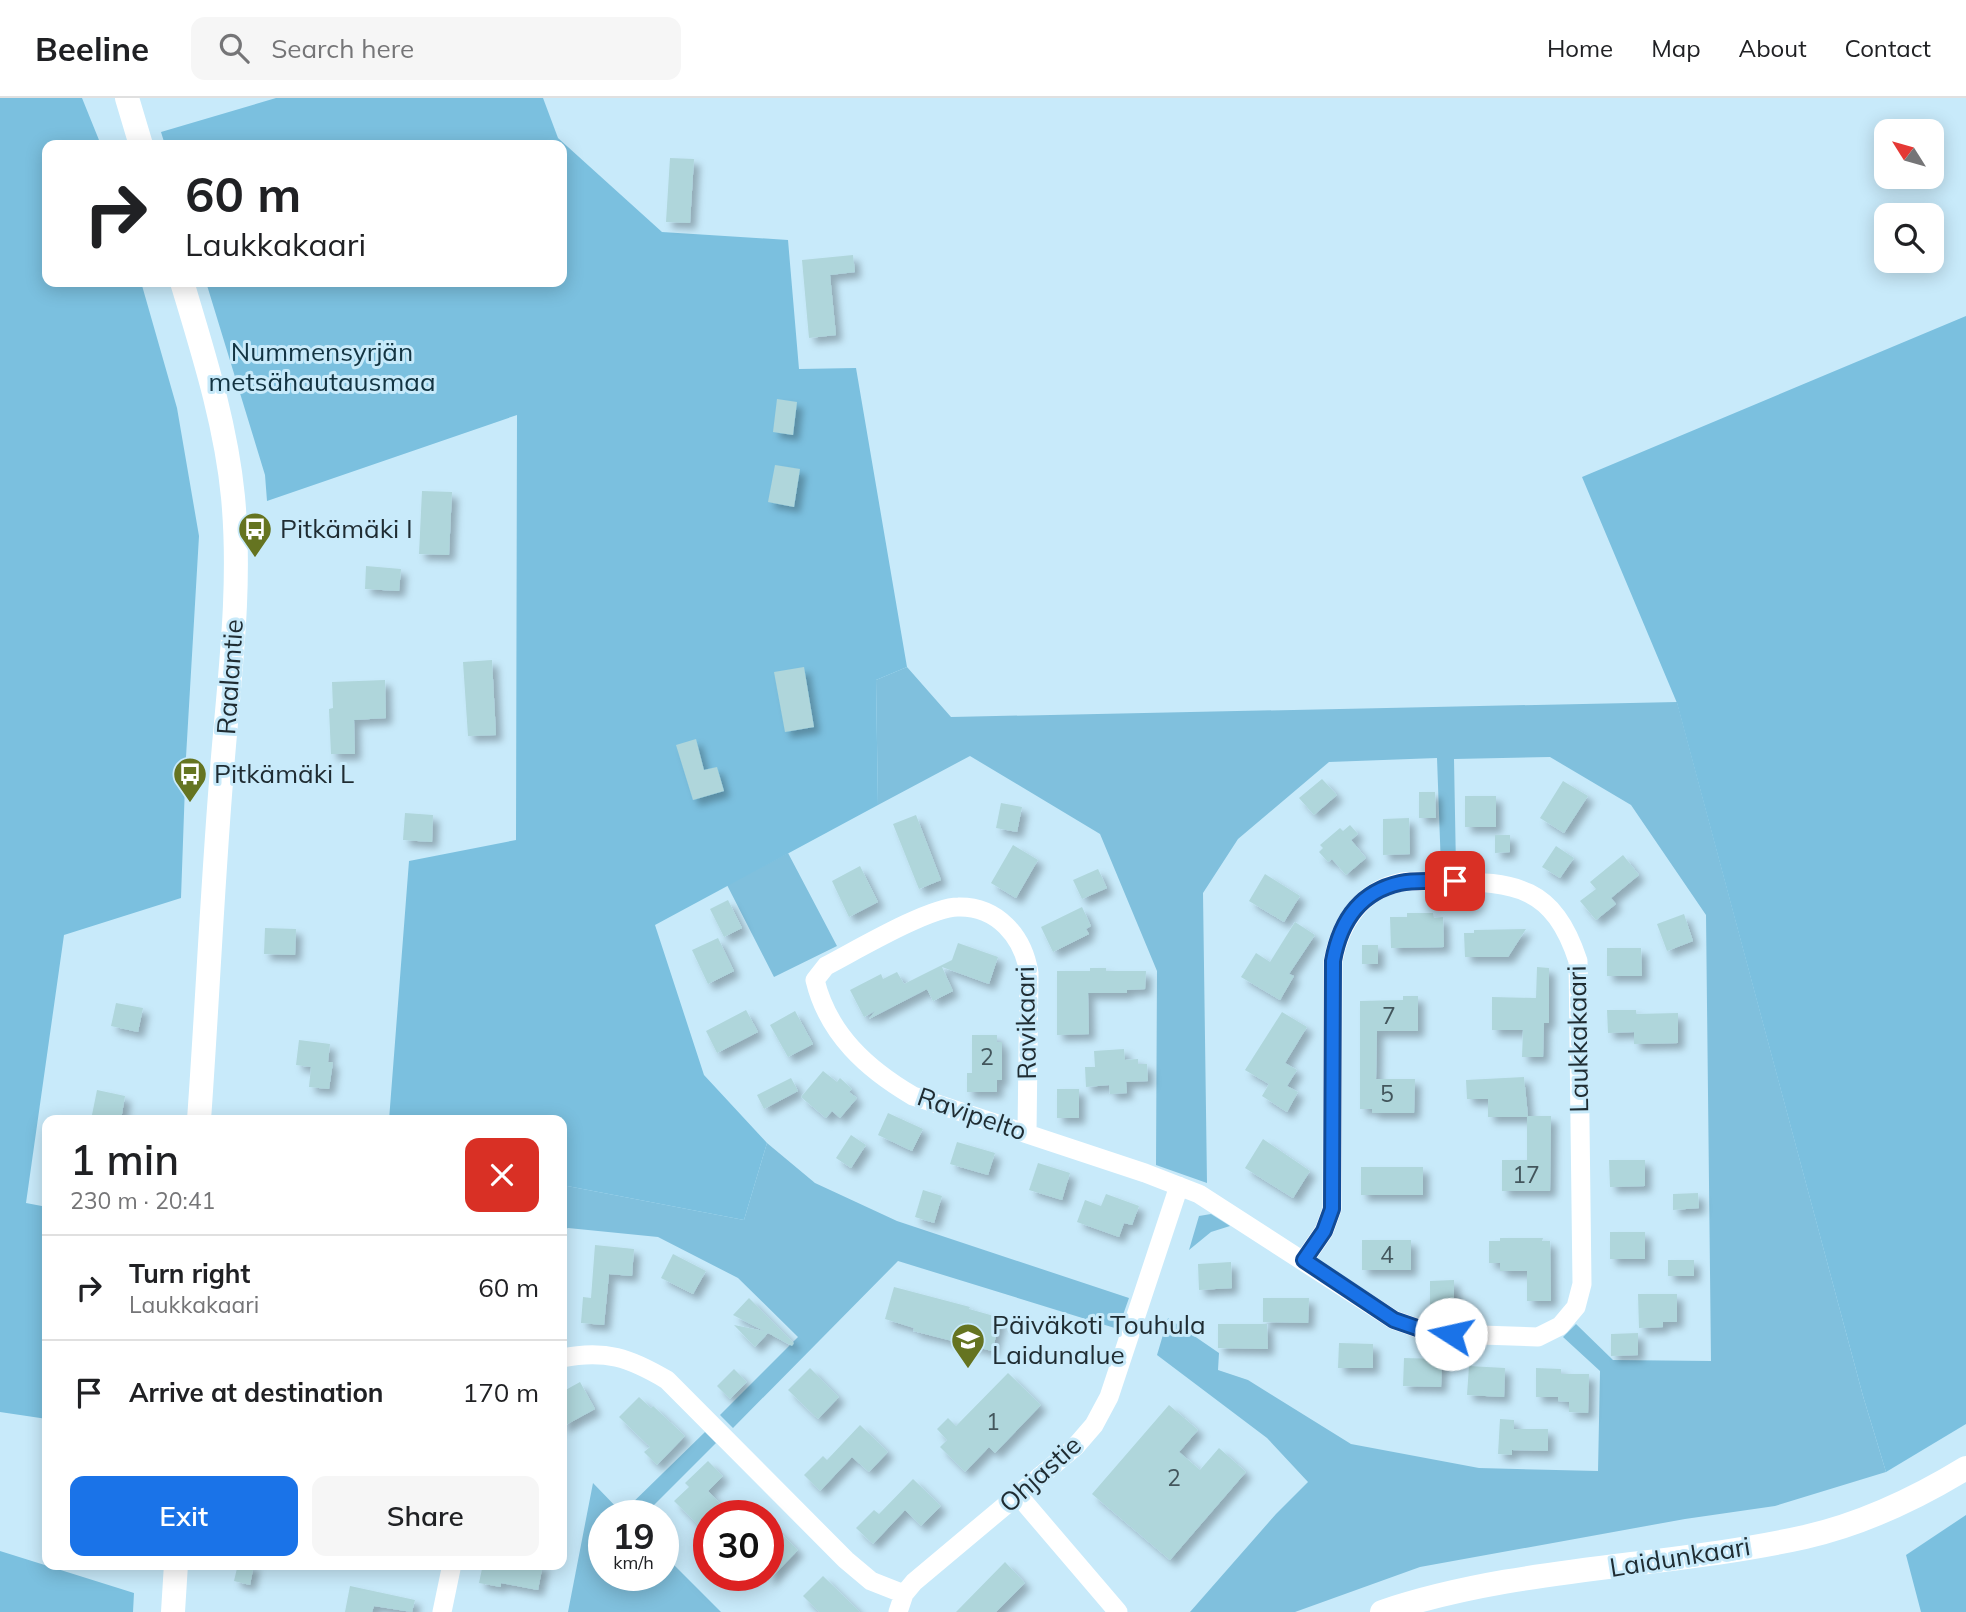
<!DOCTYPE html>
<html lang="en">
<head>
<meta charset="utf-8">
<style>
	:root { --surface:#fff; --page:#f6f6f6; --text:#202124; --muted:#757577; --line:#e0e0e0; --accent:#1a73e8 }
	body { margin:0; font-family:Mulish,sans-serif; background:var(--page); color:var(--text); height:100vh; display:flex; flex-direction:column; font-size:26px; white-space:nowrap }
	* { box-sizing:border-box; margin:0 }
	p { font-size:23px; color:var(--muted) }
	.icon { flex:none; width:38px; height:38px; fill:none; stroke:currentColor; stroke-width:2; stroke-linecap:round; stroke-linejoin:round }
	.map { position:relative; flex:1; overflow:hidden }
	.sheet { position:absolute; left:42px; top:1017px; width:525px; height:455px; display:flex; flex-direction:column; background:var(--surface); border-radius:14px; box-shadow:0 4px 18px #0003 }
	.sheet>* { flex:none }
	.guide { position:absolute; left:42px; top:42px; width:525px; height:147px; border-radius:14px; box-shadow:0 4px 18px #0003; background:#fff; color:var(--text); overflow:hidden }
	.needle { width:46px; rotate:307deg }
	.tools { position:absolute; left:1874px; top:21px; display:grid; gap:14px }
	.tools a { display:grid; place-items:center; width:70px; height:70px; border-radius:14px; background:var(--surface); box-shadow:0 4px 18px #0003; font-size:35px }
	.speed { position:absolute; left:588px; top:1402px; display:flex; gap:14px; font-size:35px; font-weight:700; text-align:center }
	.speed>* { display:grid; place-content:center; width:91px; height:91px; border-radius:50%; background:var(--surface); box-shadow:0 4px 18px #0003; line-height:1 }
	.speed small { font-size:18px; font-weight:400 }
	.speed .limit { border:10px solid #d22; background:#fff; color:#111 }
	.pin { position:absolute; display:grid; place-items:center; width:60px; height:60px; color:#fff; margin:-30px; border-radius:14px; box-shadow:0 4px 10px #0006 }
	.me { position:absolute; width:77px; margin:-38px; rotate:280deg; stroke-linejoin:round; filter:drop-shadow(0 0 5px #0008) }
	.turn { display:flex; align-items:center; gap:24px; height:147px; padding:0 28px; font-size:32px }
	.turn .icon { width:91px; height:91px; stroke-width:2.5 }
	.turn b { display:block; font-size:49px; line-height:60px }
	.round { display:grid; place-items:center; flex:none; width:74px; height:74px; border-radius:14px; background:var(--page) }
	.summary { display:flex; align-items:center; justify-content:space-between; height:119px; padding:0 28px }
	h1 { font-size:42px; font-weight:600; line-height:52px }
	.primary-button { display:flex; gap:14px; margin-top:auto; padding:14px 28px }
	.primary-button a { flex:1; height:80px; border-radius:14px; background:var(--accent); color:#fff; font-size:28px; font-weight:600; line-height:80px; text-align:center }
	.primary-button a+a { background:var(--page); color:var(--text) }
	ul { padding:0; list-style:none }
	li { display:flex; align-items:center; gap:21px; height:105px; padding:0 28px; border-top:2px solid var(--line) }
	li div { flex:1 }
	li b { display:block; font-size:26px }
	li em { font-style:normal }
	header { display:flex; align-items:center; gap:42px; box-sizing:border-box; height:98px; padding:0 35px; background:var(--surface); border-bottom:2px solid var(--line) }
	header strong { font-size:33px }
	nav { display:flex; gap:38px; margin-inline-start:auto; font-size:24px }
	.search { width:490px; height:63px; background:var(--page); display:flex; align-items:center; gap:18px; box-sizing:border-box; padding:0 24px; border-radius:14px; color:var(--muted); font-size:26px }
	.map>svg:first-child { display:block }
	.green { fill:#80c0dd }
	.forest { fill:#7bc0df }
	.building { fill:#afd6db; filter:url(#shadow) }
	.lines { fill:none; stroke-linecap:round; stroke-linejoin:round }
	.minor { stroke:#fff; stroke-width:19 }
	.tertiary { stroke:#fff; stroke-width:24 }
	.route-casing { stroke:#114b97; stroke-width:18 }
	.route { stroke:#1a73e8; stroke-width:12 }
	.labels { text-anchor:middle; stroke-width:6; stroke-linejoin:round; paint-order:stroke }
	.number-label { font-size:23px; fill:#43565c }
	.park-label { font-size:26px; fill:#133442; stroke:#c8eafa }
	.poi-label { font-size:26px; fill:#1f2c32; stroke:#c8eafa; text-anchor:start }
	.street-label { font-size:26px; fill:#1f2c32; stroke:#c8eafa }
</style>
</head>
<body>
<header>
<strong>Beeline</strong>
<div class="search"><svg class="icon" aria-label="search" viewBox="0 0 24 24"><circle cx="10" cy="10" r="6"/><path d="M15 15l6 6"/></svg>Search here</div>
<nav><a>Home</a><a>Map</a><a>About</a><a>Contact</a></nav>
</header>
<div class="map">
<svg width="1966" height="1514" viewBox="0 0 1966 1514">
	<defs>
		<filter id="shadow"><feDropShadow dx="6" dy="6" stdDeviation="3.5" flood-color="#0004"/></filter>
	</defs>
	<rect width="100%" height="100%" fill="#c8eafa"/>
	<path class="green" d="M 907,569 L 951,619 L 1677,604 L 1863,1298 L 1886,1374 L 1775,1408 L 1685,1421 L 1420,1469 L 1295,1514 L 1190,1514 L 1276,1416 L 1308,1384 L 1267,1340 L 1157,1257 L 1168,1220 L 1219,1255 L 1218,1272 L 1248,1282 L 1351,1346 L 1479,1370 L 1598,1373 L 1600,1273 L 1563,1239 L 1576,1226 L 1613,1262 L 1711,1263 L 1706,817 L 1631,707 L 1550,659 L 1454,661 L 1456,770 L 1441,770 L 1437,660 L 1329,664 L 1238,741 L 1203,795 L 1207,1085 L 1156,1067 L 1157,873 L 1100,736 L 970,658 L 878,707 L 876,582 Z
		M 788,755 L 837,848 L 774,879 L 727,787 Z
		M 767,1045 L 815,1085 L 897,1123 L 1129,1200 L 1118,1231 L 898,1163 L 733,1330 L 720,1317 L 798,1239 L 738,1180 L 658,1139 L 568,1130 L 562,1133 L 562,1087 L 744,1122 Z
		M 1211,1116 L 1230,1128 L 1211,1134 L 1189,1152 L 1199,1118 Z
		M 705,1334 L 716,1345 L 651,1410 L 649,1417 L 604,1418 L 604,1477 L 663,1477 L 663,1456 L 721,1514 L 568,1514 L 593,1385 L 622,1415 Z"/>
	<path class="forest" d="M 0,0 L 82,0 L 101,47 L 47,47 L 47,184 L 141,184 L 177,310 L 199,438 L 186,659 L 181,800 L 64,837 L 26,1105 L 47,1109 L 47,1321 L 0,1314 Z
		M 276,0 L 543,0 L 558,40 L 662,134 L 788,142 L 799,271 L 856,270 L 907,569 L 876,582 L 878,707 L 655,827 L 704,977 L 767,1045 L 744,1122 L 562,1087 L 562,1022 L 389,1022 L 409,763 L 516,742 L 517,317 L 267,403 L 265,377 L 206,184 L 562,184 L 562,47 L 165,47 L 161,34 Z
		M 1966,218 L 1966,1326 L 1886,1374 L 1863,1298 L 1677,605 L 1582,379 Z
		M 1966,1417 L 1966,1514 L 1921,1514 L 1906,1457 Z
		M 0,1453 L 134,1495 L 133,1514 L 0,1514 Z"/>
	<path class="building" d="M 670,60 L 694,61 L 690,125 L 666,124 Z
		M 853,157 L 855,174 L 830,177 L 836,237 L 809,240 L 802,162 Z
		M 777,301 L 797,304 L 793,337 L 773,334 Z
		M 775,367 L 800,371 L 794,409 L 768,404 Z
		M 422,393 L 452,394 L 449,457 L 419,456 Z
		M 366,468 L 401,471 L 399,493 L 365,491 Z
		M 492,562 L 496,637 L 468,638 L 463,564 Z
		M 804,569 L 814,629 L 785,634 L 774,574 Z
		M 385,582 L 386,620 L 354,622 L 355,656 L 331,656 L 329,611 L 333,610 L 332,584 Z
		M 696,641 L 704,672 L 717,669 L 724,693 L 693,702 L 676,647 Z
		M 1322,681 L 1337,697 L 1314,717 L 1299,700 Z
		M 1563,683 L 1588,698 L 1564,735 L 1540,720 Z
		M 1419,694 L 1435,694 L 1436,720 L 1419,720 Z
		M 1465,698 L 1496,698 L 1496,729 L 1465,729 Z
		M 1001,705 L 1022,709 L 1017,734 L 996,730 Z
		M 405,715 L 433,717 L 432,744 L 403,742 Z
		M 916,717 L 941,782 L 919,791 L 893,726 Z
		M 1409,720 L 1410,756 L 1383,757 L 1383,721 Z
		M 1350,727 L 1358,736 L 1351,742 L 1366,760 L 1346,777 L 1332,761 L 1328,764 L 1319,754 L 1323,750 L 1320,747 L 1340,730 L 1343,733 Z
		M 1495,737 L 1510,737 L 1510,754 L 1495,755 Z
		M 1013,747 L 1038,762 L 1016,800 L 991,785 Z
		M 1556,748 L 1574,760 L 1560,780 L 1542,769 Z
		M 1623,757 L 1639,777 L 1611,800 L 1616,806 L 1596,822 L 1580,803 L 1596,791 L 1590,784 Z
		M 860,768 L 878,804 L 849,819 L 832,783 Z
		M 1098,771 L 1107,790 L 1082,801 L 1073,782 Z
		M 1265,776 L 1300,798 L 1284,824 L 1249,803 Z
		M 728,802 L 742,830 L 724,839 L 710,811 Z
		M 1082,809 L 1091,828 L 1086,831 L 1089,836 L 1053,854 L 1041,829 Z
		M 1407,815 L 1433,815 L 1434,820 L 1443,819 L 1444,849 L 1391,850 L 1390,819 L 1407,819 Z
		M 1684,816 L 1693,843 L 1667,853 L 1657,826 Z
		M 1295,824 L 1315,837 L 1289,876 L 1294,878 L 1280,902 L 1241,879 L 1256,855 L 1270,864 Z
		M 265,830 L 296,831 L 295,857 L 264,856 Z
		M 1526,831 L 1508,859 L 1465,859 L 1464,835 L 1474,835 L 1474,832 Z
		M 718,840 L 734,873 L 708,886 L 692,852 Z
		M 958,845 L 998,859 L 989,886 L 942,869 L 953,893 L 933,903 L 927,891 L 869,921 L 875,913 L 864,919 L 850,892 L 881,876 L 883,881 L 897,874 L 904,886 L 952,862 Z
		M 1362,847 L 1378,847 L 1378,866 L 1362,866 Z
		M 1607,850 L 1641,850 L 1642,878 L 1607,878 Z
		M 1537,869 L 1549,870 L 1549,925 L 1544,925 L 1543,959 L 1522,959 L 1523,932 L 1492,932 L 1492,899 L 1536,900 Z
		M 1090,870 L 1106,870 L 1106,873 L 1146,873 L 1145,891 L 1127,892 L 1127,895 L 1088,895 L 1089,936 L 1057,937 L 1057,873 L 1090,873 Z
		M 1403,898 L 1418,898 L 1418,933 L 1377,933 L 1376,981 L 1415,981 L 1414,1015 L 1372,1015 L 1372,1011 L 1360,1011 L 1360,903 L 1403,902 Z
		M 116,905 L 143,910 L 138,934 L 111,928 Z
		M 746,912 L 758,934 L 717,955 L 706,933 Z
		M 1607,912 L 1636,912 L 1636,916 L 1678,915 L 1678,945 L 1634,946 L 1634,934 L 1608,935 Z
		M 795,913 L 813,946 L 788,959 L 770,927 Z
		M 1282,914 L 1307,929 L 1285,965 L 1297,972 L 1287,988 L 1298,994 L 1287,1014 L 1262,998 L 1269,986 L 1245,972 Z
		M 972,937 L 997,937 L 997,944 L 1002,944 L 1002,982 L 997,982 L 997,994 L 967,994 L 967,975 L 972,975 Z
		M 299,942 L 330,946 L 328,964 L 333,964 L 329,991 L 309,989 L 311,969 L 296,967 Z
		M 1124,951 L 1125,962 L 1138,961 L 1138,966 L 1147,966 L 1148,983 L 1126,984 L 1127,995 L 1110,996 L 1109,987 L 1086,989 L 1085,969 L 1095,969 L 1094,953 Z
		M 823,973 L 837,984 L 840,980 L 852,991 L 849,994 L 857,1000 L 840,1020 L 832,1013 L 826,1020 L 801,999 Z
		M 1524,979 L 1528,1018 L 1551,1018 L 1550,1093 L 1502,1093 L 1502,1062 L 1527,1062 L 1527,1019 L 1488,1019 L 1488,1001 L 1467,1001 L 1466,982 Z
		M 791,980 L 798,993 L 764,1011 L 757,997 Z
		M 1057,991 L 1079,991 L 1079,1020 L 1057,1020 Z
		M 97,992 L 125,998 L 121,1022 L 91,1022 Z
		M 888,1015 L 923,1031 L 912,1053 L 878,1037 Z
		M 851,1037 L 866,1047 L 851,1070 L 836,1060 Z
		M 1263,1041 L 1310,1073 L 1293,1100 L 1245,1070 Z
		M 957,1044 L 995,1055 L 988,1077 L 950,1066 Z
		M 1609,1062 L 1645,1062 L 1645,1088 L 1610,1089 Z
		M 1038,1065 L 1070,1075 L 1062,1102 L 1029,1092 Z
		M 1361,1069 L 1423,1069 L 1423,1097 L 1361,1097 Z
		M 923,1092 L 942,1098 L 934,1125 L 915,1119 Z
		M 1698,1095 L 1699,1110 L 1673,1112 L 1673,1096 Z
		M 1106,1096 L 1139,1108 L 1132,1127 L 1124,1125 L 1119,1139 L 1077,1124 L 1085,1102 L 1101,1108 Z
		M 1610,1134 L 1645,1134 L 1645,1161 L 1610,1161 Z
		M 1500,1140 L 1543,1140 L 1542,1143 L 1550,1143 L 1551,1203 L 1527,1203 L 1527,1173 L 1500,1173 L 1500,1165 L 1489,1165 L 1489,1143 L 1500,1143 Z
		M 1362,1142 L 1411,1142 L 1411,1172 L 1362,1172 Z
		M 595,1147 L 634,1151 L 632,1178 L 609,1176 L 604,1227 L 581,1225 L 583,1199 L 591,1200 Z
		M 673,1156 L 706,1173 L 693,1196 L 661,1180 Z
		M 1668,1162 L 1694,1162 L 1694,1178 L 1668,1178 Z
		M 1231,1164 L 1232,1190 L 1199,1192 L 1198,1166 Z
		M 1454,1182 L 1454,1210 L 1430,1210 L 1430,1183 Z
		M 894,1189 L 970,1209 L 969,1211 L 1001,1220 L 992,1253 L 913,1233 L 914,1230 L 885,1221 Z
		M 1638,1196 L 1677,1196 L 1677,1224 L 1663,1224 L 1663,1229 L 1639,1230 Z
		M 749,1200 L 794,1245 L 792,1248 L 768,1235 L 755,1249 L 734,1227 L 764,1233 L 733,1217 Z
		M 1263,1200 L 1309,1200 L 1308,1225 L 1263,1224 Z
		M 1218,1226 L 1267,1226 L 1268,1251 L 1218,1250 Z
		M 1638,1235 L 1638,1257 L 1611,1258 L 1611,1236 Z
		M 1339,1245 L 1373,1246 L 1373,1270 L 1338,1270 Z
		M 1404,1260 L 1442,1261 L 1441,1289 L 1403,1288 Z
		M 1469,1268 L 1505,1270 L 1504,1299 L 1467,1297 Z
		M 810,1270 L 839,1299 L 818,1321 L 788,1292 Z
		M 1536,1270 L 1561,1271 L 1561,1276 L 1589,1276 L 1588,1315 L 1569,1314 L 1569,1304 L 1558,1303 L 1558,1299 L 1536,1299 Z
		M 734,1271 L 747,1284 L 730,1301 L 717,1288 Z
		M 1008,1275 L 1041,1307 L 995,1355 L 989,1349 L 965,1374 L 940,1349 L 947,1342 L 937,1331 L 948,1320 L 956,1328 Z
		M 580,1284 L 595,1311 L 562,1329 L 562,1294 Z
		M 639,1299 L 651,1310 L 653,1308 L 685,1338 L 657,1367 L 644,1354 L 650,1349 L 619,1319 Z
		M 1169,1307 L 1198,1332 L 1179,1354 L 1200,1372 L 1219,1350 L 1246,1374 L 1170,1462 L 1092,1396 Z
		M 1500,1321 L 1514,1322 L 1514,1331 L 1548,1331 L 1548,1353 L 1512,1352 L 1512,1357 L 1498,1356 Z
		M 860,1327 L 888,1354 L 869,1374 L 852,1359 L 820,1393 L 804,1377 L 823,1358 L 827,1362 Z
		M 708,1363 L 723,1378 L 708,1393 L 732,1418 L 709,1418 L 709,1438 L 674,1403 L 689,1389 L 685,1385 Z
		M 913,1381 L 941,1408 L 921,1428 L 905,1412 L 873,1446 L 856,1430 L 874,1412 L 879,1416 Z
		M 768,1423 L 798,1452 L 768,1483 Z
		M 1005,1464 L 1025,1485 L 996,1514 L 956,1514 Z
		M 238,1466 L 254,1466 L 250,1487 L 234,1483 Z
		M 483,1466 L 543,1466 L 538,1492 L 501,1485 L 501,1489 L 479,1485 Z
		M 823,1478 L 860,1514 L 819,1514 L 803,1498 Z
		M 350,1488 L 415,1502 L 412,1514 L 374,1508 L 372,1514 L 345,1514 Z"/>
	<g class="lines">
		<path class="minor" d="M 1027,1035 L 1029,875 C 1023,838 997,808 958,809 C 929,809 855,853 826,868 L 815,882 C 828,936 867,971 913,998 L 1145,1075 L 1199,1096 L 1394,1222 L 1423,1232 L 1451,1236 L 1538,1239 L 1560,1228 L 1576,1209 L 1582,1186 L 1578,863 C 1554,789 1516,783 1445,784 C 1431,784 1416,782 1402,784 C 1361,792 1340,825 1333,863 L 1332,1111 L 1324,1133 L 1304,1162
			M 562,1260 C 605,1251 630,1260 667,1282 L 846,1462 L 871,1483 L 904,1496
			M 1018,1397 L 1118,1514
			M 442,1514 L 452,1466
			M 898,1514 L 904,1496 L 914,1484 L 1075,1349 L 1094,1327 L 1109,1299 L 1179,1088"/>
		<path class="tertiary" d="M 127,0 L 141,47
			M 182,184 C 203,254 226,326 233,399 C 242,495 228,589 221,684 C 212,797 207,910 199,1022
			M 173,1514 L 176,1466
			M 1382,1514 C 1518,1468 1666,1470 1805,1439 C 1862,1426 1917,1400 1966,1370"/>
	</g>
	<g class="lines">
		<g class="route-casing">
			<path id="route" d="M 1451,1236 L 1423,1232 L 1394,1222 L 1304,1162 L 1324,1133 L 1332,1111 L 1333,863 C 1340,824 1359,794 1400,785 C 1417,781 1438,784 1455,783"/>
		</g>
		<use href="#route" class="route"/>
	</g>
	<defs>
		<g id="bus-pin" transform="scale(1.75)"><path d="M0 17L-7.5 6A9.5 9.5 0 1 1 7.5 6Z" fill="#657421" stroke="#c8eafa"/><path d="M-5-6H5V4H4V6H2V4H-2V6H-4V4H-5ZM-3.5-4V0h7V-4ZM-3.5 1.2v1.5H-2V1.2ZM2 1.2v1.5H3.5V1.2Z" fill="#fff"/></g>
		<g id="school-pin" transform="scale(1.75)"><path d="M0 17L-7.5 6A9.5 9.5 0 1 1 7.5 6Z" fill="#657421" stroke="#c8eafa"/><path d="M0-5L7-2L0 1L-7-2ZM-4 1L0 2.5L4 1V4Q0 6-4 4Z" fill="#fff"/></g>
	</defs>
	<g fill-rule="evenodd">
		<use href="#bus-pin" x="255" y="431"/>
		<use href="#bus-pin" x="190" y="676"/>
		<use href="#school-pin" x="968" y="1242"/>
	</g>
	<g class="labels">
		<g class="number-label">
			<text x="1389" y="926">7</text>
			<text x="987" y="967">2</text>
			<text x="1387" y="1004">5</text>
			<text x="1526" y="1085">17</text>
			<text x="1387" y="1165">4</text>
			<text x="993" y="1332">1</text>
			<text x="1174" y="1388">2</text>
		</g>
		<g class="park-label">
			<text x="322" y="263">Nummensyrjän<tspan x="322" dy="30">metsähautausmaa</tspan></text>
		</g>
		<g class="poi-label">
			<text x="280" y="440">Pitkämäki I</text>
			<text x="214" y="685">Pitkämäki L</text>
			<text x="992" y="1236">Päiväkoti Touhula<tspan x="992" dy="30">Laidunalue</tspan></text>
		</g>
		<g class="street-label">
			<text transform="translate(230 579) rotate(-86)" y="9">Raalantie</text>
			<text transform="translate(1026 925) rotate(-91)" y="9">Ravikaari</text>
			<text transform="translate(1578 941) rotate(-91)" y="9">Laukkakaari</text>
			<text transform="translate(972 1016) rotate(19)" y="9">Ravipelto</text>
			<text transform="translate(1040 1376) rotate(-42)" y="9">Ohjastie</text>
			<text transform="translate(1680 1459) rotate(-9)" y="9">Laidunkaari</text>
		</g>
	</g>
</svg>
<div class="tools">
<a><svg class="needle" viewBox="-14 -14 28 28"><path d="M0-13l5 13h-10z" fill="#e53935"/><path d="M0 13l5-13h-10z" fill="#757577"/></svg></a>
<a><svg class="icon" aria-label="search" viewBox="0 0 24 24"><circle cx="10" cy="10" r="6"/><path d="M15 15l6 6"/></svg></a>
</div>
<div class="speed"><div>19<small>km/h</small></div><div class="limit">30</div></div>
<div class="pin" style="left:1455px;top:783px;background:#d93025"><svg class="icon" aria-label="arrive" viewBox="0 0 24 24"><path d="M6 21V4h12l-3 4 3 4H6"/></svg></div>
<svg class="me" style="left:1451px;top:1236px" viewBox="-20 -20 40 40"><circle r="19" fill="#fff"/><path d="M0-13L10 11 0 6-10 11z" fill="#1a73e8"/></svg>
<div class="guide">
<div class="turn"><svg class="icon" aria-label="right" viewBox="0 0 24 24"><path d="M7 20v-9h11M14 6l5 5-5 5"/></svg><div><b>60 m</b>Laukkakaari</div></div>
</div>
<section class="sheet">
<div class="summary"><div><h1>1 min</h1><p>230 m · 20:41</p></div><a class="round" style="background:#d93025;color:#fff"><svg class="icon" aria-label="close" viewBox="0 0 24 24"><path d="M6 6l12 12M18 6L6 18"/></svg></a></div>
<ul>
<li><svg class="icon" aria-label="right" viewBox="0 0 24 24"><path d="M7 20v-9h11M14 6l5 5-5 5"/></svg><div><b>Turn right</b><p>Laukkakaari</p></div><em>60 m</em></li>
<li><svg class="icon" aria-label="arrive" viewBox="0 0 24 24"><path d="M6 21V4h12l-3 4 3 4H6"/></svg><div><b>Arrive at destination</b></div><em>170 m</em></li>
</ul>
<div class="primary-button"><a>Exit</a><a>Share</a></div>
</section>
</div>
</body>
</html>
